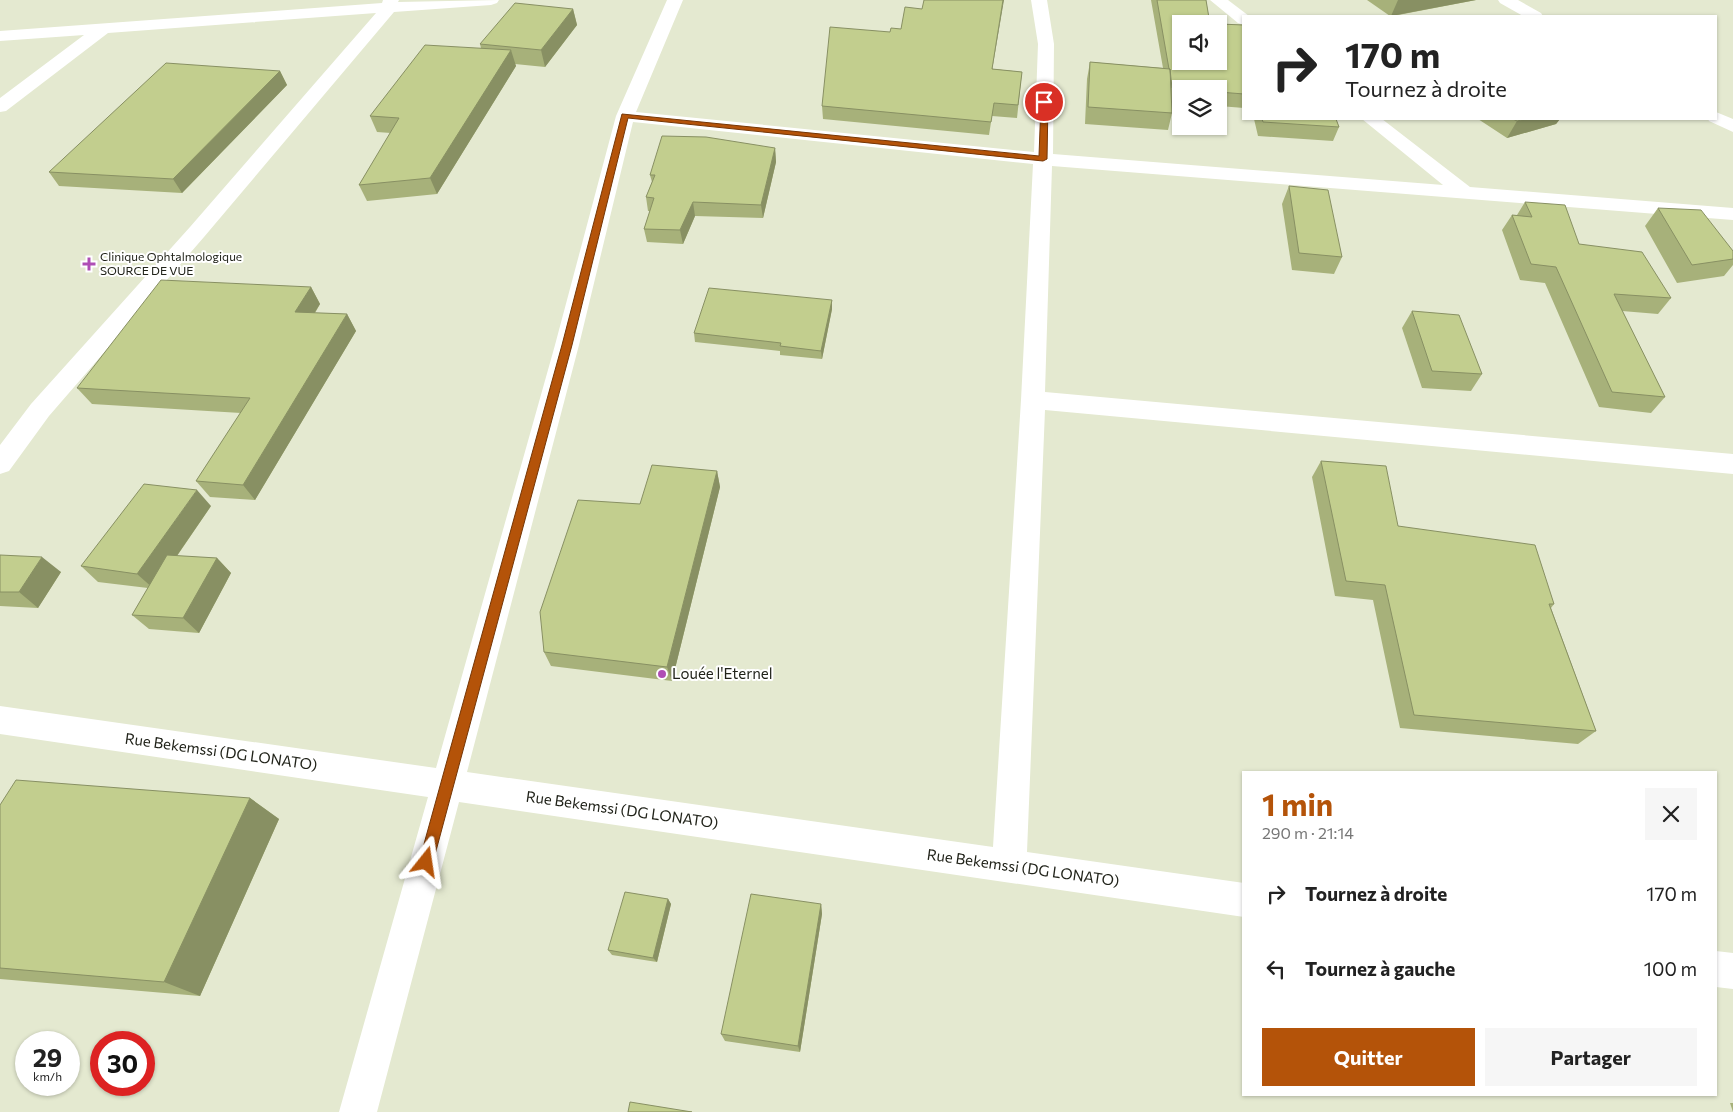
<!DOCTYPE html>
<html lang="fr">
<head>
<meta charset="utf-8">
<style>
	:root { --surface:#fff; --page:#f6f6f6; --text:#222; --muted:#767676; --accent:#b45309 }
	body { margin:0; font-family:Commissioner,sans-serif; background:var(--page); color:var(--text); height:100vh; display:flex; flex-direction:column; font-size:19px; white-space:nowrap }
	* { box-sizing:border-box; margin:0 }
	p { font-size:16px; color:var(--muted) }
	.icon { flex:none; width:28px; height:28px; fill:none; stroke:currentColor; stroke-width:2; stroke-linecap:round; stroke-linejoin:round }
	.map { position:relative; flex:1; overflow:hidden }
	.sheet { position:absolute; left:1242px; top:771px; width:475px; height:325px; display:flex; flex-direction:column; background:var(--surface); border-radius:0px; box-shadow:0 1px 4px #0004 }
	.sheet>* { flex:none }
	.hud { position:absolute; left:1242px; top:15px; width:475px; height:105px; border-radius:0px; box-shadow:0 1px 4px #0004; background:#fff; color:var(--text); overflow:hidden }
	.tools { position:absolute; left:1172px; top:15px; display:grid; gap:10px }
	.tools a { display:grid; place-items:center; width:55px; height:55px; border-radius:0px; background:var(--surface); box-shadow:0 1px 4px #0004; font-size:25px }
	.speed { position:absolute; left:15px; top:1031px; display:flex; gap:10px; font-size:25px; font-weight:700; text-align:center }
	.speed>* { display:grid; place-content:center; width:65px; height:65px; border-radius:50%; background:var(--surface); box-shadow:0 1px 4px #0004; line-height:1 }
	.speed small { font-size:12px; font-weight:400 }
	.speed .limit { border:8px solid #d22; background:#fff; color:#111 }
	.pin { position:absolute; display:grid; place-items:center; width:42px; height:42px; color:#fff; margin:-21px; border:2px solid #fff; border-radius:50%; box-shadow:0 1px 5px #0007 }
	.me { position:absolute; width:55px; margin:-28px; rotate:15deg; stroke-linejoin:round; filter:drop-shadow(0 0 4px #0008) }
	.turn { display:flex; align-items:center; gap:18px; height:105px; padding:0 20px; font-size:22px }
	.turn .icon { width:65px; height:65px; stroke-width:2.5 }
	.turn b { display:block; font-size:35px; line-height:42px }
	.round { display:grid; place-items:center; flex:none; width:52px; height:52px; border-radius:0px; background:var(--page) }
	.head { display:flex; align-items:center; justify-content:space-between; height:85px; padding:0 20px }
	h1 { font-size:30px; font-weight:700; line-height:38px; color:var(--accent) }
	.action { display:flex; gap:10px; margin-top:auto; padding:10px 20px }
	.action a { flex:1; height:58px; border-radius:0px; background:var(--accent); color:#fff; font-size:20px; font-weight:700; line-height:58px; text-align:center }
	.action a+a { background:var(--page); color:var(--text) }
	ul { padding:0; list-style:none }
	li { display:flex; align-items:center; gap:15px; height:75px; padding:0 20px }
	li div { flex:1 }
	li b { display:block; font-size:19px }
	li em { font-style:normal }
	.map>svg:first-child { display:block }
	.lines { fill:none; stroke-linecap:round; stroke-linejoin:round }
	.minor { fill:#fff; fill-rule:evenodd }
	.wall { fill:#a7b17a }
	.shaded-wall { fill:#889063 }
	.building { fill:#c2ce8e; stroke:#889063 }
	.route { fill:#b45309; stroke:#753606 }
	.poi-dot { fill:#af4eb5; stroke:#fff; stroke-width:2 }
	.labels { text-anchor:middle; stroke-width:4; stroke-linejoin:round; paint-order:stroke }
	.far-poi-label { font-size:12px; fill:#202219; stroke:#fff; text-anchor:start }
	.poi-label { font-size:15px; fill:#202219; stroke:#fff; text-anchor:start }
	.street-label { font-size:15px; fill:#202219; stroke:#fff }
</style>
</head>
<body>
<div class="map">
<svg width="1733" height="1112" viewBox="0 0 1733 1112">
	<rect width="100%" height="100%" fill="#e4e9d0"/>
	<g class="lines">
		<path class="minor" d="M 383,0 L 399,0 L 398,2 L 499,0 L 497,3 L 491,5 L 394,12 L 204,237 L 49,416 L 9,471 L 0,474 L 0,445 L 31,404 L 190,227 L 376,13 L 108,33 L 6,111 L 0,112 L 0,98 L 84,35 L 0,41 L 0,31 L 382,3 Z
			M 667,0 L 683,0 L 636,112 L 1034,152 L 1038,44 L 1031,0 L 1047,0 L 1054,44 L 1053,154 L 1443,185 L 1362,119 L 1382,119 L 1470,187 L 1733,208 L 1733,220 L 1052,166 L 1045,392 L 1733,454 L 1733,474 L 1045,410 L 1027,852 L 1244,883 L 1244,917 L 459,802 L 377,1112 L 339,1112 L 428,797 L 0,734 L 0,706 L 436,768 L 555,345 L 616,116 ZM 633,122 L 1033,164 L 1021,400 L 993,847 L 467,772 L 579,345 Z
			M 1210,0 L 1228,0 L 1249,16 L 1244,16 L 1244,25 L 1238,23 Z
			M 1498,0 L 1518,0 L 1541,13 L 1543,16 L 1523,16 L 1500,3 Z
			M 1716,112 L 1733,119 L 1733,132 L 1709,121 L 1708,119 L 1716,119 Z
			M 1716,951 L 1733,953 L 1733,989 L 1716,987 Z"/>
	</g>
	<path class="wall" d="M 1151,0 L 1206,0 L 1210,24 L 1244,25 L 1244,108 L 1219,106 L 1219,89 L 1181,89 L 1181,103 L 1172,102 L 1172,113 L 1168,130 L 1085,124 L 1087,79 L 1090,62 L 1163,68 Z
		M 1367,0 L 1476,0 L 1393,16 L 1390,16 Z
		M 573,9 L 577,25 L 545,67 L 515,64 L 516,66 L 437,194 L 367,201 L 359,185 L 391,133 L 377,132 L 370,116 L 481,48 L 480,44 Z
		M 922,9 L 993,69 L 1022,72 L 1017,118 L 992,116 L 989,135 L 823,119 L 822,106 L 890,32 L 901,29 Z
		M 280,71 L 287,85 L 182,193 L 59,186 L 49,172 Z
		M 1254,119 L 1336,119 L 1339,127 L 1333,141 L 1258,136 Z
		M 1478,119 L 1560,119 L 1556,124 L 1507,138 Z
		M 775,148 L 776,162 L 763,218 L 695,216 L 683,244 L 647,242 L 644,229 L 650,211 L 648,211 L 646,197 L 652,182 L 650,175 Z
		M 1289,186 L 1342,257 L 1334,274 L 1292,270 L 1282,204 Z
		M 1525,202 L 1579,244 L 1671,298 L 1658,314 L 1622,311 L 1665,397 L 1651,413 L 1599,407 L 1545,283 L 1520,280 L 1502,230 L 1512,215 L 1517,215 Z
		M 1658,208 L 1733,251 L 1733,265 L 1724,276 L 1677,283 L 1645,226 Z
		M 311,287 L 320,304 L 315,313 L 347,314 L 356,331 L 255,500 L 210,497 L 196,481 L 241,413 L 92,404 L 77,388 Z
		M 832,300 L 832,309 L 822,359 L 780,355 L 780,351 L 695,342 L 694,333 Z
		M 1412,311 L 1482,374 L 1471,391 L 1422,388 L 1402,328 Z
		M 1321,461 L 1398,526 L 1554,604 L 1551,608 L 1596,731 L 1578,744 L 1400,728 L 1373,600 L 1335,596 L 1312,477 Z
		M 717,471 L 720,487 L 672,681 L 551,666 L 544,652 L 640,504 Z
		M 211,506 L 177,556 L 217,558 L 231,573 L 199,633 L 149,629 L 132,615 L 148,588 L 98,582 L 81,566 Z
		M 0,555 L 61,572 L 38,608 L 0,606 Z
		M 250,798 L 279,819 L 200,996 L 0,979 L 0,805 Z
		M 668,899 L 671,904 L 657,962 L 612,955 L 608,950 Z
		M 821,904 L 822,914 L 800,1052 L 725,1041 L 721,1034 Z
		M 1730,1103 L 1733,1103 L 1733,1112 Z"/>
	<path class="shaded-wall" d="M 1003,0 L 1004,0 L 990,82 L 992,69 Z
		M 1398,0 L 1476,0 L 1391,16 Z
		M 573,9 L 577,25 L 545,67 L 541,50 Z
		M 511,50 L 516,66 L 437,194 L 430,178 Z
		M 280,71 L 287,85 L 182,193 L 173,179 Z
		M 1526,119 L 1560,119 L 1556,124 L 1507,138 L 1517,121 Z
		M 775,148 L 776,162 L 763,218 L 761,205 Z
		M 693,202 L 695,216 L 683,244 L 680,230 Z
		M 311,287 L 320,304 L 305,328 L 295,312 Z
		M 832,300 L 832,309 L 822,359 L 821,351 Z
		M 347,314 L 356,331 L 255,500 L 243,485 Z
		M 717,471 L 720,487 L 672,681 L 667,667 Z
		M 197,490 L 211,506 L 154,589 L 137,574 Z
		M 42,557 L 61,572 L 38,608 L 19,592 Z
		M 217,558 L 231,573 L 199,633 L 183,618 Z
		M 250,798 L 279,819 L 200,996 L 164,982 Z
		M 668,899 L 671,904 L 657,962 L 653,958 Z
		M 821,904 L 822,914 L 800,1052 L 798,1046 Z"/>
	<path class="building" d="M 924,0 L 1003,0 L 992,69 L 1022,72 L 1018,105 L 994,103 L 991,122 L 822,106 L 830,27 L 890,32 L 891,28 L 901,29 L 905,7 L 922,9 Z
		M 1157,0 L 1206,0 L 1210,24 L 1181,24 L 1181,61 L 1219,61 L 1219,24 L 1244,25 L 1244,94 L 1219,92 L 1219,89 L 1181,89 L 1172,88 L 1170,69 L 1169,69 Z
		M 515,3 L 573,9 L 541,50 L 480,44 Z
		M 425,45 L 511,50 L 430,178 L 359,185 L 399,118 L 370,116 Z
		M 1090,62 L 1170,69 L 1172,113 L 1088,107 Z
		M 166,63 L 280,71 L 173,179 L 49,172 Z
		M 1262,119 L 1336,119 L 1339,127 L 1263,122 Z
		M 1513,119 L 1526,119 L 1517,121 Z
		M 662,136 L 706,137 L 775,148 L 761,205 L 693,202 L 680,230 L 644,229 L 654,198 L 646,197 L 655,175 L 650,175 Z
		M 1289,186 L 1328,190 L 1342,257 L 1299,253 Z
		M 1525,202 L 1565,205 L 1579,244 L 1642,252 L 1671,298 L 1614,294 L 1665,397 L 1612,392 L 1556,267 L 1531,264 L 1512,215 L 1532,217 Z
		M 1658,208 L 1701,210 L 1733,251 L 1733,259 L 1692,265 Z
		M 161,280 L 311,287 L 295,312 L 347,314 L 243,485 L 196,481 L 250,398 L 77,388 Z
		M 709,288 L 832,300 L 821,351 L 780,346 L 781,343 L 694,333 Z
		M 1412,311 L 1459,315 L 1482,374 L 1432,371 Z
		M 1321,461 L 1386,466 L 1398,526 L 1535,545 L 1554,604 L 1549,604 L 1596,731 L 1414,715 L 1385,585 L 1346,581 Z
		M 652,465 L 717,471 L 667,667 L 544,652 L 540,612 L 578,500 L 640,504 Z
		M 144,484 L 197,490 L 137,574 L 81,566 Z
		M 0,555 L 42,557 L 19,592 L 0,592 Z
		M 167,555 L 217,558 L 183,618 L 132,615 Z
		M 16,780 L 250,798 L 164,982 L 0,968 L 0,805 Z
		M 625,892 L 668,899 L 653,958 L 608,950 Z
		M 751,894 L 821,904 L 798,1046 L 721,1034 Z
		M 630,1102 L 692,1112 L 628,1112 Z"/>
	<path class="route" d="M 1044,99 L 1048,102 L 1047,159 L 1043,161 L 628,118 L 572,345 L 433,862 L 431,866 L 426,868 L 421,866 L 419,862 L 562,345 L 622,114 L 1039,156 L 1041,102 Z"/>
	<g class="poi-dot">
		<path d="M86.5 256.5h5v5h5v5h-5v5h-5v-5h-5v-5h5z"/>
		<circle cx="662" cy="674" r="5"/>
	</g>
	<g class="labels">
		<g class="far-poi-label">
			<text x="100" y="261">Clinique Ophtalmologique<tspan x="100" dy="14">SOURCE DE VUE</tspan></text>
		</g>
		<g class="poi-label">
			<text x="672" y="679">Louée l'Eternel</text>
		</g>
		<g class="street-label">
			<text transform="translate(221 752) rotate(8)" y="5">Rue Bekemssi (DG LONATO)</text>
			<text transform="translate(622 810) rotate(8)" y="5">Rue Bekemssi (DG LONATO)</text>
			<text transform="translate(1023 868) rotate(8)" y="5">Rue Bekemssi (DG LONATO)</text>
		</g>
	</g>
</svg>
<div class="tools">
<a><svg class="icon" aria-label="sound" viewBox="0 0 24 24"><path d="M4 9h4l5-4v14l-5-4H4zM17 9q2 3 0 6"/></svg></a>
<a><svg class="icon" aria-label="layers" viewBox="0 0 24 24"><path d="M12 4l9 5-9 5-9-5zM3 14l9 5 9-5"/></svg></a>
</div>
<div class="speed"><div>29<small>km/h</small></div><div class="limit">30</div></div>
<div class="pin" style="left:1044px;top:102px;background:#d93025"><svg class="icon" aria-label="arrive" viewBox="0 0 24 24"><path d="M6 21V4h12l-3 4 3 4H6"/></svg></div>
<svg class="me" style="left:426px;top:862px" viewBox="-20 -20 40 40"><path d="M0-17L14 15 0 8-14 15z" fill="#b45309" stroke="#fff" stroke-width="4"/></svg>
<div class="hud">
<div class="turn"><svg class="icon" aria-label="right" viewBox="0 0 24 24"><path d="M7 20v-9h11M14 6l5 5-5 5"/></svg><div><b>170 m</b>Tournez à droite</div></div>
</div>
<section class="sheet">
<div class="head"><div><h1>1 min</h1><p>290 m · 21:14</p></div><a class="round"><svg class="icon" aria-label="close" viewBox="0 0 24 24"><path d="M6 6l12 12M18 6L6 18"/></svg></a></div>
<ul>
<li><svg class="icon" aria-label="right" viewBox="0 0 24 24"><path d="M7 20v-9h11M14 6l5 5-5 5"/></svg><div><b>Tournez à droite</b></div><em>170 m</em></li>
<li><svg class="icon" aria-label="left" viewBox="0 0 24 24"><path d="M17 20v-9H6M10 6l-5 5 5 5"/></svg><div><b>Tournez à gauche</b></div><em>100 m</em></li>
</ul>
<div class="action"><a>Quitter</a><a>Partager</a></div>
</section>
</div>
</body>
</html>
